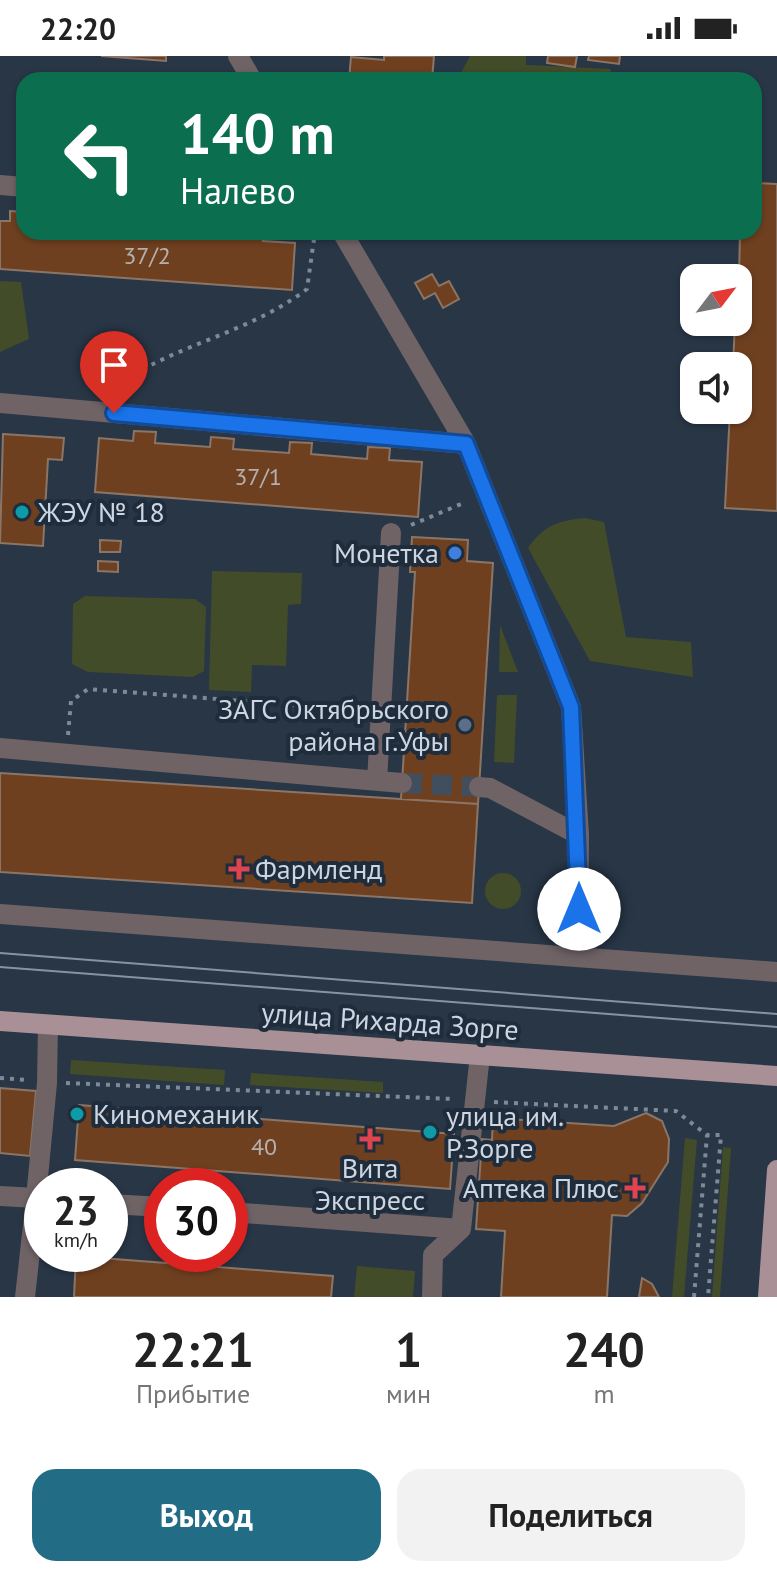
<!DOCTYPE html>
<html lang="ru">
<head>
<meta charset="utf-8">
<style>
	:root { --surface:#fff; --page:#f2f2f2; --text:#222; --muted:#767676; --accent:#226d85 }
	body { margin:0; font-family:"PT Sans",sans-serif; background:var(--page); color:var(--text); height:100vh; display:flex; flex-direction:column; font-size:30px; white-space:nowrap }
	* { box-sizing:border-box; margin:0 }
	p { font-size:26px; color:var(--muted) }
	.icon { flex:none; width:44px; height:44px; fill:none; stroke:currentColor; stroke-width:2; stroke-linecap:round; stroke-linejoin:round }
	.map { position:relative; height:1241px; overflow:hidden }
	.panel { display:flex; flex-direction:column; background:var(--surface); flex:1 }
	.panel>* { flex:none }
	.hud { position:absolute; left:16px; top:16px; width:746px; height:168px; border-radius:24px; box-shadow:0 2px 6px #0004; background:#0b6e4f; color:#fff; overflow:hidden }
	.needle { width:52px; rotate:58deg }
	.buttons { position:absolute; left:680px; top:208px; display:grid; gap:16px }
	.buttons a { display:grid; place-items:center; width:72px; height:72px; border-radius:16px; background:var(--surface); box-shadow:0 2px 6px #0004; font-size:40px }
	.speed { position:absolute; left:24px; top:1112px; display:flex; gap:16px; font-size:40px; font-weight:700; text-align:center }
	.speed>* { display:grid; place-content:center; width:104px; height:104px; border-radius:50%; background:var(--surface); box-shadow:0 2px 6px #0004; line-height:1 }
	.speed small { font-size:20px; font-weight:400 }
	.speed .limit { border:12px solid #d22; background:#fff; color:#111 }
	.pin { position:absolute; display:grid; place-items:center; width:68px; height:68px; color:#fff; margin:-82px -34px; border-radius:50% 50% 50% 0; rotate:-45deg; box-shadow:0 0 8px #0007 }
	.pin .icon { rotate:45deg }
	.me { position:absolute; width:88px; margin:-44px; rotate:0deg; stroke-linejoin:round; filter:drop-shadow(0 0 6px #0008) }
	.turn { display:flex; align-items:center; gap:28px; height:168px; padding:0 32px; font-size:36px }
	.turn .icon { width:104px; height:104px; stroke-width:2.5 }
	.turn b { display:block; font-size:56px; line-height:68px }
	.eta { display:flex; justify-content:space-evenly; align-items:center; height:136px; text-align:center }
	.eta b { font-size:48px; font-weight:600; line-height:56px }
	.primary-button { display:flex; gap:16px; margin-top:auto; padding:16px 32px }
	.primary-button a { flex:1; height:92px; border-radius:24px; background:var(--accent); color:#fff; font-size:32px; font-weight:600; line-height:92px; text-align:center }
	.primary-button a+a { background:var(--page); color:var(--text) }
	.status { display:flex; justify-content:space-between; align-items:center; height:56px; padding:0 40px; background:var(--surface); direction:ltr }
	.status svg { height:22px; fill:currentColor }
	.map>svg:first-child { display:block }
	.green { fill:#434c28 }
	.building { fill:#6f4020; stroke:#8b7567; stroke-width:2 }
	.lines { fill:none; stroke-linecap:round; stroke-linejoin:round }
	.minor-tunnel { stroke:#414e5d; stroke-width:20; stroke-dasharray:20 10; stroke-linecap:butt }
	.path { stroke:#7e8a97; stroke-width:4; stroke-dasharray:4 6; stroke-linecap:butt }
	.minor { stroke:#6f6366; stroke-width:20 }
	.major { stroke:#a89096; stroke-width:20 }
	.tram { stroke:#8893a0; stroke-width:2 }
	.route-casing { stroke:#114b97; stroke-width:20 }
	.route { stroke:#1a73e8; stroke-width:14 }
	.culture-dot { fill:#0f9aa8; stroke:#1e2c3c; stroke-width:3 }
	.shop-dot { fill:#3f7fe0; stroke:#1e2c3c; stroke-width:3 }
	.service-dot { fill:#5c6f8a; stroke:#1e2c3c; stroke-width:3 }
	.health-dot { fill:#e0444e; stroke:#1e2c3c; stroke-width:3 }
	.labels { text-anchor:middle; stroke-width:8; stroke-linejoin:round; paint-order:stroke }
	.number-label { font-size:24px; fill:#b5b0b0 }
	.poi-label { font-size:28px; fill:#ccd5e0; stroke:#1e2c3c; text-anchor:start }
	.street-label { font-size:28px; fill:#ccd5e0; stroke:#1e2c3c }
</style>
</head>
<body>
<div class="status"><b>22:20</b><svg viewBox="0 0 49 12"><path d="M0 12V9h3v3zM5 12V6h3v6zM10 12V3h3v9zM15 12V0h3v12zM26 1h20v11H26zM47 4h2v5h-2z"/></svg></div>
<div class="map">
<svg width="777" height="1241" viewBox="0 0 777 1241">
	<rect width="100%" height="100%" fill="#283646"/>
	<path class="green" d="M 470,0 L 526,0 L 526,9 L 611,13 L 610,24 L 457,24 Z
		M 0,225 L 21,226 L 29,283 L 0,296 Z
		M 585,462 L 604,466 L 626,581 L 691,586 L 693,621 L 590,605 L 528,492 C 543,470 559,464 585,462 Z
		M 212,515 L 302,517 L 301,548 L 288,549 L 286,610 L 252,609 L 251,636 L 209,634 Z
		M 85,540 L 195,543 L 206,551 L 204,615 L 193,621 L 88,616 L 72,608 L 73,548 Z
		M 500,569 L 518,616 L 499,616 Z
		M 497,639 L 517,639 L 514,707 L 494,706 Z
		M485 835a18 18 0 1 1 36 0a18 18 0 1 1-36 0Z
		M 71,1004 L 225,1014 L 224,1029 L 70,1018 Z
		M 251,1017 L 383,1026 L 383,1037 L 250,1029 Z
		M 685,1082 L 697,1084 L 684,1241 L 672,1241 Z
		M 723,1091 L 731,1092 L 720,1241 L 712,1241 Z
		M 357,1210 L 415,1215 L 413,1241 L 354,1241 Z"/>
	<path class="building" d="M 101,0 L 166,0 L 166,5 Z
		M 384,0 L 434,0 L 432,24 L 349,24 L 351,1 L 384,4 Z
		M 548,0 L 577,0 L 575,11 L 547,7 Z
		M 589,0 L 620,0 L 619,8 L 588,4 Z
		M 754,127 L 777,128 L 777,455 L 725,452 L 730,354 L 738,354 L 738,310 L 733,310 L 735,266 L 738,266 L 740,176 L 754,176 Z
		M 10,155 L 24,156 L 24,176 L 186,176 L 240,182 L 241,176 L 264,176 L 263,185 L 295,187 L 292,234 L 0,213 L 0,165 L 10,165 Z
		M 432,218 L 439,230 L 449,225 L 459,243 L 443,252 L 435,237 L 424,243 L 415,227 Z
		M 134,375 L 156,376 L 155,387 L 210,391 L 211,381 L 224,382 L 234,383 L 233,393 L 289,397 L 290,386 L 312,387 L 311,398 L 367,403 L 368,391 L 390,392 L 389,404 L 422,406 L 418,461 L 95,436 L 99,382 L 133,385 Z
		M 3,378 L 64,382 L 62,404 L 48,403 L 43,490 L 0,487 Z
		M 412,481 L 468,484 L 467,505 L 493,507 L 478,748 L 401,743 L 415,516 L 410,516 Z
		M 100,484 L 121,485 L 120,496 L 100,496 Z
		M 98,505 L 118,506 L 118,516 L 98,515 Z
		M 0,717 L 478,748 L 472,847 L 0,816 Z
		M 0,1032 L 36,1035 L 30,1100 L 0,1097 Z
		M 79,1049 L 454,1078 L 450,1133 L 75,1104 Z
		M 646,1057 L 662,1065 L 669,1083 L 668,1106 L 642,1147 L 627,1160 L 612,1159 L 607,1241 L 501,1241 L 505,1175 L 476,1173 L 482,1083 L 492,1084 L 493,1062 L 614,1070 Z
		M 76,1200 L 333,1220 L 331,1241 L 74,1241 Z
		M 642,1222 L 652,1228 L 659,1241 L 639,1241 Z"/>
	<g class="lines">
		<path class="minor-tunnel" d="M 402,727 L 479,731"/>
		<path class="path" d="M 109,335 C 169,289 247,279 307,233 L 315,176
			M 411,469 L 466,446
			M 68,679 L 71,645 L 88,633 L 360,654
			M 0,1022 L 26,1024
			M 66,1027 L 453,1043
			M 494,1046 L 676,1055 L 707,1079 L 721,1079 L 708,1241
			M 694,1241 L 707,1079"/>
		<path class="minor" d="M 238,0 L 252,24
			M 0,129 L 24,131
			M 342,176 L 466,388 L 571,651 L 579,779 L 578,900
			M 0,347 L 466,388
			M 0,692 L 402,727
			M 377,725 L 391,477
			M 479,731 L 490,732 L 579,779
			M 0,858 L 777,916
			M 0,1140 L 36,1142 L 25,1241
			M 42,1143 L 36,1142 L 47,1027 L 48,969
			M 110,1148 L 162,1151
			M 230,1156 L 461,1173
			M 432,1241 L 433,1199 L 461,1173 L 480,999"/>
		<path class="major" d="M 0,965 L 777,1020
			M 768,1241 L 777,1114"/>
		<path class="tram" d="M 0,897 L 777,958
			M 0,911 L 777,971"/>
	</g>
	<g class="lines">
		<g class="route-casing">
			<path id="route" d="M 114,357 L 466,388 L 571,651 L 579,853"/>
		</g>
		<use href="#route" class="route"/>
	</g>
	<g class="culture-dot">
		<circle cx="22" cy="456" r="8"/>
		<circle cx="77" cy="1058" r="8"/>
		<circle cx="430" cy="1076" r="8"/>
	</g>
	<circle class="shop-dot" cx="455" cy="497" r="8"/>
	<circle class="service-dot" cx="465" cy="669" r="8"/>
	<g class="health-dot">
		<path d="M235 801h8v8h8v8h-8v8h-8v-8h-8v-8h8z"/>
		<path d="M366 1071h8v8h8v8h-8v8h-8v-8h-8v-8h8z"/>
		<path d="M631 1120h8v8h8v8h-8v8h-8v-8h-8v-8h8z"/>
	</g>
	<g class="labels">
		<g class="number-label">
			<text x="147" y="208">37/2</text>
			<text x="258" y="429">37/1</text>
			<text x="264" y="1099">40</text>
		</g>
		<g class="poi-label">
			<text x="38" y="466">ЖЭУ № 18</text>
			<text x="439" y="507" text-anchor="end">Монетка</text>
			<text x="449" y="663" text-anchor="end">ЗАГС Октябрьского<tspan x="449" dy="32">района г.Уфы</tspan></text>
			<text x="255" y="823">Фармленд</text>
			<text x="93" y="1068">Киномеханик</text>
			<text x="446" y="1070">улица им.<tspan x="446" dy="32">Р.Зорге</tspan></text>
			<text x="370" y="1122" text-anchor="middle">Вита<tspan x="370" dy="32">Экспресс</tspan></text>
			<text x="619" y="1142" text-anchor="end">Аптека Плюс</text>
		</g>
		<g class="street-label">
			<text transform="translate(390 965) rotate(4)" y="10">улица Рихарда Зорге</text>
		</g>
	</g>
</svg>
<div class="buttons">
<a><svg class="needle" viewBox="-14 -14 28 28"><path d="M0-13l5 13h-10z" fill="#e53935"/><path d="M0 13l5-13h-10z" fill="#767676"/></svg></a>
<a><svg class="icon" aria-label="sound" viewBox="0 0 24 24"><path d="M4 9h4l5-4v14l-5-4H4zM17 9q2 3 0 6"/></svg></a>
</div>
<div class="speed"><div>23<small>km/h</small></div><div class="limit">30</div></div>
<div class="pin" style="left:114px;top:357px;background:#d93025"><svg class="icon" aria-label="arrive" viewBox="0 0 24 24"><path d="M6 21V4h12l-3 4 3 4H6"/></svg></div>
<svg class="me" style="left:579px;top:853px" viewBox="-20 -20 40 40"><circle r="19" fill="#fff"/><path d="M0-13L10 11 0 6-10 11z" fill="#1a73e8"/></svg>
<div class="hud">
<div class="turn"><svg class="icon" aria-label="left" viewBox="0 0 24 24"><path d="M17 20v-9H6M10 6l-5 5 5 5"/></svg><div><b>140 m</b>Налево</div></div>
</div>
</div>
<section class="panel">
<div class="eta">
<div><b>22:21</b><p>Прибытие</p></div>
<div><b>1</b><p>мин</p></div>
<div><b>240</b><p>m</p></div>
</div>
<div class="primary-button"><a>Выход</a><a>Поделиться</a></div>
</section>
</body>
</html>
